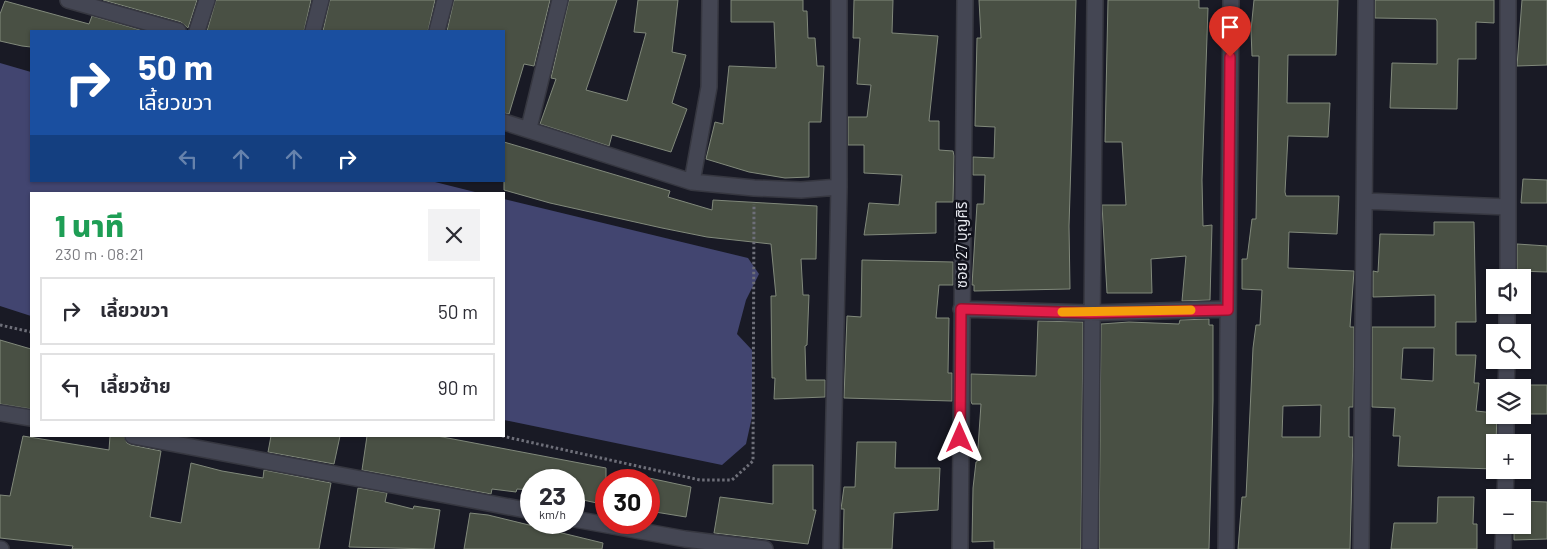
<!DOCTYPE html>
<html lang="th">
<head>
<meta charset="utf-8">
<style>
	:root { --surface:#fff; --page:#f2f2f3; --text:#2b2b33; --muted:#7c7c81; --line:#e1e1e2 }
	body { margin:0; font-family:Barlow,"Noto Sans Thai",sans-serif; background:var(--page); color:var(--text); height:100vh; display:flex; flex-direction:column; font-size:19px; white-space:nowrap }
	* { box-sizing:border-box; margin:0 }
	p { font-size:16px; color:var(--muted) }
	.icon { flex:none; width:28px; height:28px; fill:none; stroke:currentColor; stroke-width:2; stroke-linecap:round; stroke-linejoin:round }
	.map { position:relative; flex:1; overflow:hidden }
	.sheet { position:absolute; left:30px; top:192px; width:475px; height:245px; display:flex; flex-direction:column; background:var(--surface); border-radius:0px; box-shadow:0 1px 4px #0004 }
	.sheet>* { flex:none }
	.guide { position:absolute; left:30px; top:30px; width:475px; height:152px; border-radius:0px; box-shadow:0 1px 4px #0004; background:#1a4fa0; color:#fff; overflow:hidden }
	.controls { position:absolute; left:1486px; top:269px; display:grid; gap:10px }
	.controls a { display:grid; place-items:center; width:45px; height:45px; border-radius:0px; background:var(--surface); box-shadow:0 1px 4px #0004; font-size:25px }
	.speed { position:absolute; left:520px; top:469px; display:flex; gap:10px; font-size:25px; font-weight:700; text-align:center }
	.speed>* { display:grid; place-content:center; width:65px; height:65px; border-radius:50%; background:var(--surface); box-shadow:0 1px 4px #0004; line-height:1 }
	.speed small { font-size:12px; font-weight:400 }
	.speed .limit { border:8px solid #d22; background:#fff; color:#111 }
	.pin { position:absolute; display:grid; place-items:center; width:42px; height:42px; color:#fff; margin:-51px -21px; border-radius:50% 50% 50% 0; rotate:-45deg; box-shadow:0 0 5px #0007 }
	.pin .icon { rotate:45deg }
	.me { position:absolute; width:55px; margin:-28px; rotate:0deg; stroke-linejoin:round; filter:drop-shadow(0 0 4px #0008) }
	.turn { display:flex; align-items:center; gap:18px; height:105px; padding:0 25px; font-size:22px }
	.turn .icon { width:65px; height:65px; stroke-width:2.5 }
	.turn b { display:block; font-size:35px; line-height:42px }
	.lanes { display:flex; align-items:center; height:48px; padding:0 25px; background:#0003; justify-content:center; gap:25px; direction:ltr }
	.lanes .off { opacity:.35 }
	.round { display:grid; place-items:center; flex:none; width:52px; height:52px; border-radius:0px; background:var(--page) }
	.head { display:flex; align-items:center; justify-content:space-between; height:85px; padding:0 25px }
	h1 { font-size:30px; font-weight:800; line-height:38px; color:#1e9e55 }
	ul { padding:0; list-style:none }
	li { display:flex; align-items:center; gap:15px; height:68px; margin:0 10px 8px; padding:0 15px; border:2px solid var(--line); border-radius:0px }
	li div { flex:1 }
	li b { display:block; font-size:19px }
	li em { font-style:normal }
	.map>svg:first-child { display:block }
	.water { fill:#424570 }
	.building { fill:#495044; stroke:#81897b; fill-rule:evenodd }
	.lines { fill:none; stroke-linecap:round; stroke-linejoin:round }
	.minor-casing { stroke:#363740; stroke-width:18 }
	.path { stroke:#6e6f79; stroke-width:3; stroke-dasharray:2.5 2.5; stroke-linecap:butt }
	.minor { stroke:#444653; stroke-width:15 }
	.route-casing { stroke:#92132f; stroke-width:12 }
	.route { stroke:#e11d48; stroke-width:9 }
	.slow { stroke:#f59e0b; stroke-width:9 }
	.labels { text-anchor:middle; stroke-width:5; stroke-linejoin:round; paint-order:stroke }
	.street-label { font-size:15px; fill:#e6e8ef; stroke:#10111b }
</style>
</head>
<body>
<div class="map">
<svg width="1547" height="549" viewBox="0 0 1547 549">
	<rect width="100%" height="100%" fill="#191a25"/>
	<path class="water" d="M 0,63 L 31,72 L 31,181 L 431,181 L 483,194 L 31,194 L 31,316 L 0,306 Z
		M 504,199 L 748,258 L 759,274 L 746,300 L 737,334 L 752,350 L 752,417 L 746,444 L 722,465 L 504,420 Z"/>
	<path class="building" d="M 103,0 L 197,0 L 188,28 L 181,22 Z
		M 216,0 L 311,0 L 304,31 L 207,31 Z
		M 330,0 L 435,0 L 428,31 L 323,31 Z
		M 454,0 L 550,0 L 534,66 L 524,64 L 509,114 L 504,113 L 504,31 L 447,31 Z
		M 569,0 L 617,0 L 586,90 L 627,101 L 646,33 L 634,32 L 638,0 L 678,0 L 672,52 L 686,55 L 672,103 L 687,109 L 671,152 L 612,135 L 609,146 L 540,124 L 556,79 L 551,78 Z
		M 731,0 L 803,0 L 803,11 L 807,11 L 808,38 L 815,38 L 817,66 L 824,66 L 821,122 L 809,122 L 809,177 L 785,178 L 749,172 L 706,159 L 715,122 L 723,124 L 729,66 L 776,68 L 774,22 L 731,22 Z
		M 854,0 L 893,0 L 892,33 L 938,36 L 929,121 L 939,121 L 939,150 L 953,151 L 954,156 L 953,202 L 936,202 L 936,233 L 864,235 L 869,203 L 899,205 L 902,175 L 864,173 L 864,145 L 848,145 L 848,117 L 867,117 L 871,85 L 857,84 L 860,38 L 853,38 Z
		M 979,0 L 1076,0 L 1069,226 L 1070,289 L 974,291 L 974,285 L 972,285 L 977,204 L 984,204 L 985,175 L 973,175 L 973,157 L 994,158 L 995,127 L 975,126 L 977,38 L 981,38 Z
		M 1108,0 L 1199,0 L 1199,8 L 1208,8 L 1202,180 L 1203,226 L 1212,225 L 1210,300 L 1182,301 L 1186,256 L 1151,259 L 1152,293 L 1107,293 L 1102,205 L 1126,205 L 1122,142 L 1105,142 Z
		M 1254,0 L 1338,0 L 1336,55 L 1288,55 L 1287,103 L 1330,103 L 1328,137 L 1288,136 L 1285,192 L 1286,196 L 1339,196 L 1337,234 L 1289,232 L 1288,268 L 1354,271 L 1350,327 L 1354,327 L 1353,407 L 1349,407 L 1349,437 L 1353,437 L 1350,549 L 1238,549 L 1242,497 L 1246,497 L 1253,348 L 1256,325 L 1260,325 L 1262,290 L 1242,289 L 1242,259 L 1247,259 L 1252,219 L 1256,219 L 1259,56 L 1252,56 L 1251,30 ZM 1321,405 L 1320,437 L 1282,437 L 1283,406 Z
		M 1375,0 L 1494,0 L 1494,23 L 1476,22 L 1476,59 L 1458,59 L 1457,109 L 1390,108 L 1392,63 L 1437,64 L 1437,21 L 1436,19 L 1375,18 Z
		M 1522,0 L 1547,0 L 1547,65 L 1517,66 Z
		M 5,1 L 89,24 L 92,16 L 144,31 L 31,31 L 31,47 L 22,46 L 0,41 L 0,14 Z
		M 504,142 L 670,191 L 668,197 L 712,210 L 713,200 L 817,206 L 816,259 L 801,259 L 803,295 L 809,295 L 807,345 L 805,346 L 806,380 L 825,380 L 825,397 L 774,399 L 775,378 L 772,378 L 771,296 L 776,296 L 771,244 L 707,237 L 662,228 L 550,203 L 504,190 Z
		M 1523,179 L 1547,180 L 1547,203 L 1521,203 Z
		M 1434,222 L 1474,222 L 1476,322 L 1456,322 L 1456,355 L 1476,355 L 1474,383 L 1479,383 L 1476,411 L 1495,413 L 1497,415 L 1495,469 L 1398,466 L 1400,436 L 1393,436 L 1395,408 L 1372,407 L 1372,327 L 1435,327 L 1435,295 L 1373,297 L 1373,271 L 1378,272 L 1380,234 L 1434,235 ZM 1403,348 L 1434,348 L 1433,381 L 1401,379 Z
		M 1517,244 L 1547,246 L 1547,272 L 1517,271 Z
		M 862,260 L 953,262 L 953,285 L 939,285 L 936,318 L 949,318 L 948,373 L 952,373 L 952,401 L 844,398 L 847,316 L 861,317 Z
		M 1209,319 L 1209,325 L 1213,325 L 1213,401 L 1209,549 L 1099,549 L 1101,324 L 1129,322 L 1179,324 L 1180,320 Z
		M 1038,321 L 1083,322 L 1081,549 L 994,549 L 994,541 L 972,542 L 973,488 L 976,462 L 977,462 L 981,404 L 972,404 L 971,401 L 971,374 L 1036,376 Z
		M 0,340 L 31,349 L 31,409 L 0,404 Z
		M 1517,385 L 1547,385 L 1547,414 L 1522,414 L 1522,388 L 1517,388 Z
		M 23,436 L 109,450 L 110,436 L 124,436 L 127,443 L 131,445 L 161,451 L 150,517 L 181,523 L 191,463 L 222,471 L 263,478 L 264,470 L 331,483 L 319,549 L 72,549 L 73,546 L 0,538 L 0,495 L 10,496 Z
		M 271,436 L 340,436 L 334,464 L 268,452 Z
		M 367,436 L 437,436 L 606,468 L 606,505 L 574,498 L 574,480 L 531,480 L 531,490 L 517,489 L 516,492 L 492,489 L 491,494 L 362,470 Z
		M 857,442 L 896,442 L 895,468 L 940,468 L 938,510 L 894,513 L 892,549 L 843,549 L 844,509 L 841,509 L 844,487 L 855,487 Z
		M 773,465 L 813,465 L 813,510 L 816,510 L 808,544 L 714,533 L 720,497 L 773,504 Z
		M 649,478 L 691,487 L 686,517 L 649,511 Z
		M 358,488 L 387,493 L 385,502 L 413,509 L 414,506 L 440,510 L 434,549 L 349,547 Z
		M 1438,497 L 1474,497 L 1473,524 L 1477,524 L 1477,549 L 1391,549 L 1394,523 L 1437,523 Z
		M 1522,501 L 1547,502 L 1547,539 L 1514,540 L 1514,525 L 1522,525 Z
		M 470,513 L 488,515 L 603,543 L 602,549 L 464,549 Z"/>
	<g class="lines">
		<g class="minor-casing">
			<path id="minor" d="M 68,0 L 178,31
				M 197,31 L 207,0
				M 313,31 L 321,0
				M 437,31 L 445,0
				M 504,122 L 692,182 L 754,188 L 801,190 L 839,187
				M 529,128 L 560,0
				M 692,182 L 709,87 L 710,0
				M 1365,201 L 1508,207
				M 1508,278 L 1508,0
				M 961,309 L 1091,313 L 1228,309
				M 1507,332 L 1507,305
				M 1506,388 L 1507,360
				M 0,413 L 31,418
				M 133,436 L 531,511
				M 1506,442 L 1506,415
				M 1505,498 L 1506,470
				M 574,519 L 685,539 L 765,549
				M 0,549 L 1,549
				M 831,549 L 839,187 L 839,0
				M 960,549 L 965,0
				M 1090,549 L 1095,0
				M 1226,549 L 1231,0
				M 1361,549 L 1366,0
				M 1503,549 L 1504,525"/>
		</g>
		<path class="path" d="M 0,325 L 31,332
			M 502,436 L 700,480 L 732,480 L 753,461 L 754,204"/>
		<use href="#minor" class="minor"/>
	</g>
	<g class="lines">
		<g class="route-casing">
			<path id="route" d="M 960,438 L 961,309 L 1091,313 L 1228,310 L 1230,57"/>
		</g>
		<use href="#route" class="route"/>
		<path class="slow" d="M 1062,312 L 1191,310"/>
	</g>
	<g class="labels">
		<g class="street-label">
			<text transform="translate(962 245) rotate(-90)" y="5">ซอย 27 บุญศิริ</text>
		</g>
	</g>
</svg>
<div class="controls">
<a><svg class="icon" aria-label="sound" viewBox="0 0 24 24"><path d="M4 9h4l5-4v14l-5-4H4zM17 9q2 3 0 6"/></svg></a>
<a><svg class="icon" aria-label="search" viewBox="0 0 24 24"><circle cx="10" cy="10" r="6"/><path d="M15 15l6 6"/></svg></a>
<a><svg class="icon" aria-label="layers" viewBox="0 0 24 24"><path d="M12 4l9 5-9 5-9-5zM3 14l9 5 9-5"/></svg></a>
<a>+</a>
<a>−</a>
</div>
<div class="speed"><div>23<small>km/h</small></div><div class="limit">30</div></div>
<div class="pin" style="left:1230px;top:57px;background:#d93025"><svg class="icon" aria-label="arrive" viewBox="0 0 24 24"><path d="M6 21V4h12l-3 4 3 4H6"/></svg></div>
<svg class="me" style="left:960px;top:438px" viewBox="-20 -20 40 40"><path d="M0-17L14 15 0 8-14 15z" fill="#e11d48" stroke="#fff" stroke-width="4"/></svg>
<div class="guide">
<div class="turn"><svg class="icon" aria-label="right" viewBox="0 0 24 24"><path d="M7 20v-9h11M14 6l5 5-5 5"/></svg><div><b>50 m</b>เลี้ยวขวา</div></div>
<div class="lanes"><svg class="icon off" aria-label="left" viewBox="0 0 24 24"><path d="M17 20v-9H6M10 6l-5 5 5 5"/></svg><svg class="icon off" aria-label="ahead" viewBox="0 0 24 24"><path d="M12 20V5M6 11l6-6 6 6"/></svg><svg class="icon off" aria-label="ahead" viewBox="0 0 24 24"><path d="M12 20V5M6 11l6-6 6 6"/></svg><svg class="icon" aria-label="right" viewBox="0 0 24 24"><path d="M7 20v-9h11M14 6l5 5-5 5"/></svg></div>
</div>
<section class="sheet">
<div class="head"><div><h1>1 นาที</h1><p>230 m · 08:21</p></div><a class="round"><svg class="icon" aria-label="close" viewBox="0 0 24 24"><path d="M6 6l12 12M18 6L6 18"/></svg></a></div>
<ul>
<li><svg class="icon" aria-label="right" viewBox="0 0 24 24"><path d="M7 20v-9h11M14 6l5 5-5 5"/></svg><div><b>เลี้ยวขวา</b></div><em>50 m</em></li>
<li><svg class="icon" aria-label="left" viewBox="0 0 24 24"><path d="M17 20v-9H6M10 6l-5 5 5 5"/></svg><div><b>เลี้ยวซ้าย</b></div><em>90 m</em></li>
</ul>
</section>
</div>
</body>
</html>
